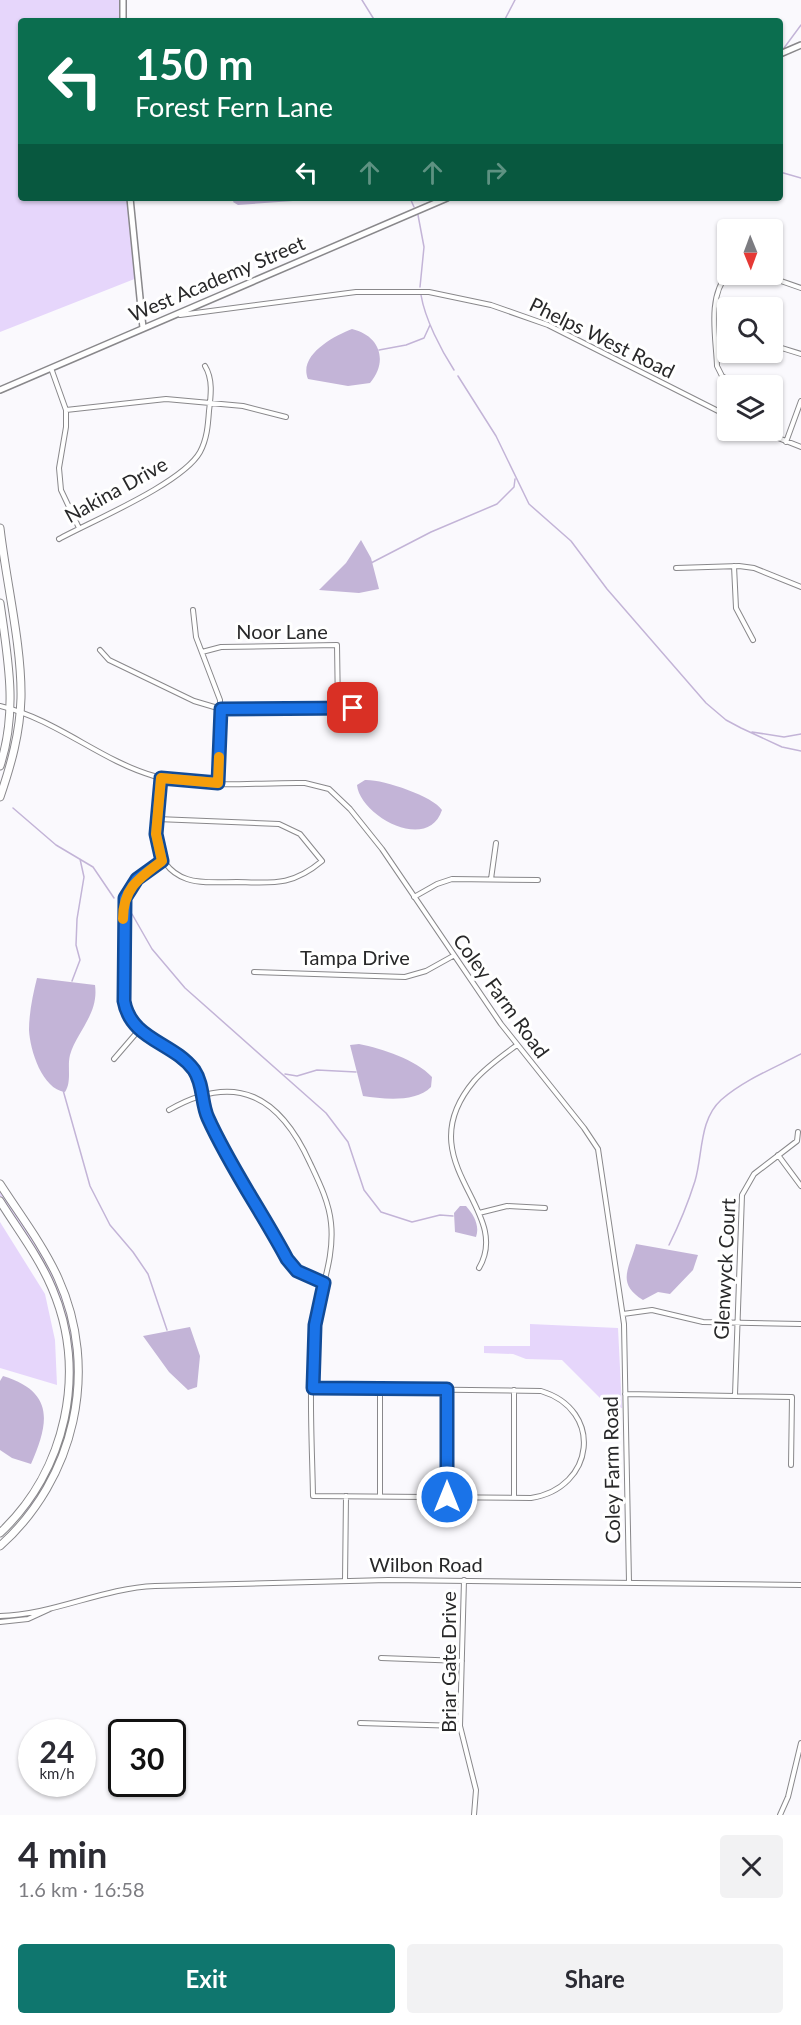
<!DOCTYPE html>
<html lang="en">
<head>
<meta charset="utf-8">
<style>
	:root { --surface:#fff; --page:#f2f2f3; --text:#2b2b33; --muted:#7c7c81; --accent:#0f766e }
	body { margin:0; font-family:Lato,sans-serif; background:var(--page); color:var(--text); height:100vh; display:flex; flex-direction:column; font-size:22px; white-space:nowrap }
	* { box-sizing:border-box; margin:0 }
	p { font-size:20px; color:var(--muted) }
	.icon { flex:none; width:33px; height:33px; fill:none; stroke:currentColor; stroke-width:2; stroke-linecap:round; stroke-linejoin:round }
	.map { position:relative; height:1815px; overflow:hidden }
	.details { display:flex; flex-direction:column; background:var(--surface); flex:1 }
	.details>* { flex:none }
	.banner { position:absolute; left:18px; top:18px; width:765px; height:183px; border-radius:6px; box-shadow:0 2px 4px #0004; background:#0b6e4f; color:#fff; overflow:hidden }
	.needle { width:39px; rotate:179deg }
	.controls { position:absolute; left:717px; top:219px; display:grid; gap:12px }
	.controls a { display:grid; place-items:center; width:66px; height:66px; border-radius:6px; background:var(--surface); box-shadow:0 2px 4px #0004; font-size:30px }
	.speed { position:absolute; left:18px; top:1719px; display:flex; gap:12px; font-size:30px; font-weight:700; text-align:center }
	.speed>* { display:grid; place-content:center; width:78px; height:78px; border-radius:50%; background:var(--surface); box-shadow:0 2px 4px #0004; line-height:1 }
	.speed small { font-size:15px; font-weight:400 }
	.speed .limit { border:3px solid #111; border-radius:9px; background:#fff; color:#111 }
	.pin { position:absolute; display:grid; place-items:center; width:51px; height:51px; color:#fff; margin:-26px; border-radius:12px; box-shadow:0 3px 9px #0006 }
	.me { position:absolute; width:66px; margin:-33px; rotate:0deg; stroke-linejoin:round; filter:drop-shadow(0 0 4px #0008) }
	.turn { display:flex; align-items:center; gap:21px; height:126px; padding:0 18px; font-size:27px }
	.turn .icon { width:78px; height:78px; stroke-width:2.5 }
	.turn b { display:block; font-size:42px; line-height:51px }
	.lanes { display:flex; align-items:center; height:57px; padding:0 18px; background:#0003; justify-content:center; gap:30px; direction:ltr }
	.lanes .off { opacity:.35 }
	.round { display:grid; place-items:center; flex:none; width:63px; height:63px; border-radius:6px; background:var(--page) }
	.summary { display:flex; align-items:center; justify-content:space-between; height:102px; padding:0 18px }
	h1 { font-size:36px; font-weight:700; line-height:45px }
	.button { display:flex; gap:12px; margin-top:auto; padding:12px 18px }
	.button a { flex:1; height:69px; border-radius:6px; background:var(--accent); color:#fff; font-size:24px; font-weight:700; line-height:69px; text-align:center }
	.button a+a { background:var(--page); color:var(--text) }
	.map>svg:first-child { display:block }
	.green { fill:#e6d6fb }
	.water { fill:#c3b4d7 }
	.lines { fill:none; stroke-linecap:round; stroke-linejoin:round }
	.stream { stroke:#c3b4d7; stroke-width:1.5 }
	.street-casing { stroke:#89888b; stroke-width:6 }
	.secondary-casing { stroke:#89888b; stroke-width:8 }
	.highway-casing { stroke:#89888b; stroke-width:9 }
	.street { stroke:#fff; stroke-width:4 }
	.secondary { stroke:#fff; stroke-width:5 }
	.highway { stroke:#fff; stroke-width:7 }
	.route-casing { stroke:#114b97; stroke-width:15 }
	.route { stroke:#1a73e8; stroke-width:10 }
	.slow { stroke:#f59e0b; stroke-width:10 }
	.labels { text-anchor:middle; stroke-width:6; stroke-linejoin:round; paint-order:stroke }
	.street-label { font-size:20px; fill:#282829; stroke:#fff }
</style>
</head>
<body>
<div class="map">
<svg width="801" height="1815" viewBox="0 0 801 1815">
	<rect width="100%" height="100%" fill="#faf9fd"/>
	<path class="green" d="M 0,0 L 119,0 L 121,21 L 21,21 L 21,198 L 132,198 L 137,278 L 0,332 Z
		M 0,1190 C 21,1222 45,1253 59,1289 C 90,1367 73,1448 26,1515 L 24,1514 C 82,1424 87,1355 40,1258 C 29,1237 13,1216 0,1196 Z
		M 0,1222 L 45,1294 L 55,1340 L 57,1385 L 0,1368 Z
		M 530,1324 L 618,1328 L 622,1408 L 610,1408 L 562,1360 L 526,1359 L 513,1354 L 484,1353 L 484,1346 L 530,1346 Z"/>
	<path class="water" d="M 235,198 L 307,198 L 307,200 L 238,205 L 233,202 Z
		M 352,329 C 381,336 388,362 370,383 L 348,386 L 308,379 C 298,355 334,336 352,329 Z
		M 361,540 L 371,558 L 379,589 L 359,593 L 319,590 L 346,563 Z
		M 365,780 C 382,779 433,796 442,810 C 428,853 360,816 357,785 Z
		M 37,978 L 95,985 C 99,1014 77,1031 70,1055 C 67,1067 72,1081 65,1092 C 42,1089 30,1050 29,1030 C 29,1013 33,994 37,978 Z
		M 359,1044 C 383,1049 415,1059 432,1077 L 431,1087 C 415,1103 383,1099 363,1096 L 350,1045 Z
		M 460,1206 L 466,1206 C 474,1215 480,1226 476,1237 L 455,1232 L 454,1213 Z
		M 636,1244 L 698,1255 L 693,1270 L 670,1294 L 658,1292 L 643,1300 C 616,1283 629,1269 636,1244 Z
		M 190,1327 L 200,1356 L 197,1387 L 188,1390 L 169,1372 L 143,1336 Z
		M 3,1376 C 55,1392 49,1423 31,1464 L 12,1458 L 0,1450 L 0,1381 Z"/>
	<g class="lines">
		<path class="stream" d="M 362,0 L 375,21
			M 504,21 L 515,0
			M 784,48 L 801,25
			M 780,58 L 780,57
			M 780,172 L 801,178
			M 410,198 L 414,207
			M 418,215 L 424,247 L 420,287
			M 421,295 C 425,319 441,350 454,370
			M 379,350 L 406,345 L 424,338 L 430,325
			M 458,376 L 496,436 L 529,504 L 571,541 L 607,589 L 706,703 L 726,720 L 741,728 L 782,747 L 801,751
			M 371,563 L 431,532 L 497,504 L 514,487 L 515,479
			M 752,732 L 784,737 L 801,734
			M 13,808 L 56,845 L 93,867 L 114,898
			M 132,914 L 152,949 L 185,988 L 326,1113 L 348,1142 L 364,1190 L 381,1212 L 412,1222 L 440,1215 L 453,1216
			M 72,981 L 80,960 L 76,945 L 77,919 L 84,877 L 80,859
			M 285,1074 L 297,1076 L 317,1070 L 356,1072
			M 63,1090 L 90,1186 L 110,1225 L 133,1252 L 148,1274 L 167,1330
			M 669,1245 C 679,1225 688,1203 695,1181 C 703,1154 699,1120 721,1100 C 744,1080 774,1068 801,1054"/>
		<g class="street-casing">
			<path id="street" d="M 728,274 C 707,296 716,338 717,366 L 722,376 L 735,384
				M 761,274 L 801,288
				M 180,315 L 356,292 L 429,292 L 491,305 L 548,325 L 728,416
				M 716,340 L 728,340
				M 772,345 L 801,354
				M 51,368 L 66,410 L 66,427 L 59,468 L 61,490 L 79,528
				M 66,410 L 166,399 L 243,406 L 286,417
				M 758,430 L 801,447
				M 786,442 L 801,401
				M 59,539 C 92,521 183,483 200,452 C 207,439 208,425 209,411 C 211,395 213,379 205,366
				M 734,566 L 736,608 L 753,640
				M 676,568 L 739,566 L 754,568 L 801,587
				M 193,610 L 196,637 L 220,700 L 218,782
				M 100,650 L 109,660 L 194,701 L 221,709 L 369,708
				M 202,652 L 221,647 L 337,645 L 338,709
				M 0,706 C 58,720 99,760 154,776 C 201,790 256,782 305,783 L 329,789 L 350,809 L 382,849 L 501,1024 L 584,1128 L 598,1149 L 624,1324 L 629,1582
				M 157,819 L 279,824 L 300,834 L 322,861 C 292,886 274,883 237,882 C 221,882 202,884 187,879 C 146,865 153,811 161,778
				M 162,861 L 137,879 L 125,898 L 123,940 L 127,1011 L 139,1030 L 194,1071 L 201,1086 L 207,1116 L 287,1259 L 297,1271 L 324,1283
				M 491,879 L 496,843
				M 414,897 L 437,884 L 452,879 L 538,880
				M 254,972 L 405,977 L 426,971 L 453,956
				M 114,1059 L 139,1030
				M 169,1110 C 237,1071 280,1097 310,1163 C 319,1182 329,1202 331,1223 C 335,1259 319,1292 315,1326 C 308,1382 312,1440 313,1496 L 531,1498 C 595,1488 604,1410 541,1391 L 313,1388
				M 778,1155 L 801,1186
				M 479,1213 L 507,1206 L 545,1208
				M 479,1268 C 514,1209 406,1162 474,1081 C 486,1067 502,1056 517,1045
				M 623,1314 L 652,1310 L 703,1322 L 801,1324
				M 447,1390 L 447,1497
				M 625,1394 L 792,1397 L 791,1465
				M 735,1395 L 742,1195 L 754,1174 L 797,1141 L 798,1132
				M 380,1496 L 380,1389
				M 514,1497 L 514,1390
				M 464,1580 L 460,1726 L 476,1790 L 474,1815
				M 345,1581 L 346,1496
				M 0,1616 C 53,1615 102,1588 155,1586 L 388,1580 L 801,1585
				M 0,1622 L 28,1619 L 52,1608
				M 381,1658 L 462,1661
				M 360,1723 L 460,1726
				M 780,1815 L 788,1797 L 801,1743"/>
		</g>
		<g class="secondary-casing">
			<path id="secondary" d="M 123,21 L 123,0
				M 780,54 L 801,45
				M 130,198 L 143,328
				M 0,390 L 447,198"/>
		</g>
		<g class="highway-casing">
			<path id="highway" d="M 0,528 C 6,581 22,646 21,698 C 20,733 11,765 0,797
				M 0,603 C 8,659 18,711 0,766
				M 0,1184 C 20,1215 43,1245 58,1278 C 100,1370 75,1479 0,1546
				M 0,1201 C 18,1230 39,1257 52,1288 C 88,1372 66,1471 0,1533"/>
		</g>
		<use href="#street" class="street"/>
		<use href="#secondary" class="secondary"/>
		<use href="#highway" class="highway"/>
	</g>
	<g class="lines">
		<g class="route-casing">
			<path id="route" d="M 353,708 L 221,709 L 218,783 L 161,778 L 156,834 L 162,861 L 137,879 L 125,898 L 124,1001 C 131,1040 173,1042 194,1070 C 204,1085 201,1103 208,1118 C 230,1167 262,1212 287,1259 L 297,1271 L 324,1283 L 315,1325 L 313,1388 L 447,1389 L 447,1497"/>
		</g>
		<use href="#route" class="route"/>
		<path class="slow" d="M 123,919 C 123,888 139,878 162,861 L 156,834 L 161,778 L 218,783 L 219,757"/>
	</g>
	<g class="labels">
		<g class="street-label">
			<text transform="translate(217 279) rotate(-23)" y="7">West Academy Street</text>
			<text transform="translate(602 338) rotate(26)" y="7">Phelps West Road</text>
			<text transform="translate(116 490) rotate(-29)" y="7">Nakina Drive</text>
			<text x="282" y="639">Noor Lane</text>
			<text x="355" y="965">Tampa Drive</text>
			<text transform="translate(501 996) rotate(54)" y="7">Coley Farm Road</text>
			<text transform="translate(725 1269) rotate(-87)" y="7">Glenwyck Court</text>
			<text transform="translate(612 1470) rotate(-91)" y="7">Coley Farm Road</text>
			<text x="426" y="1572">Wilbon Road</text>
			<text transform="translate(449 1662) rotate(-90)" y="7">Briar Gate Drive</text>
		</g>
	</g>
</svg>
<div class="controls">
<a><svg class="needle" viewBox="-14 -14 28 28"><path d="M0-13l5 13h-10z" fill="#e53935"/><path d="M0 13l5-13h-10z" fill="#7c7c81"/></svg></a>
<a><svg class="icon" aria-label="search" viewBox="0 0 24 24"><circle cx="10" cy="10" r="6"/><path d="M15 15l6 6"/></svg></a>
<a><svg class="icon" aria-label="layers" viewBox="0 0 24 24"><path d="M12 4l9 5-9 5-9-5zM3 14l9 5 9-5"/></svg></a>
</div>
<div class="speed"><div>24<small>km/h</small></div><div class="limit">30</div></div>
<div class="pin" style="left:353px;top:708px;background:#d93025"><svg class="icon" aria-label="arrive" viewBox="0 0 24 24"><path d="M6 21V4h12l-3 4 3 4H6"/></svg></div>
<svg class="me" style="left:447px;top:1497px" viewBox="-20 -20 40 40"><circle r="17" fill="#1a73e8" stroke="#fff" stroke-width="3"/><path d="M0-11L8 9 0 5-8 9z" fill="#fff"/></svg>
<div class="banner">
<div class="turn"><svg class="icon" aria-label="left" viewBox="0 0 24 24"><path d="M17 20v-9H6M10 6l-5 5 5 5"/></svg><div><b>150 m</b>Forest Fern Lane</div></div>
<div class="lanes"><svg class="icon" aria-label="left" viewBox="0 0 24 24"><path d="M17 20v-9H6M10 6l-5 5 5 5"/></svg><svg class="icon off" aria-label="ahead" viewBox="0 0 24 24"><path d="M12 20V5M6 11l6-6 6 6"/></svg><svg class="icon off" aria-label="ahead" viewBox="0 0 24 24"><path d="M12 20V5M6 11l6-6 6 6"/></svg><svg class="icon off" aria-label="right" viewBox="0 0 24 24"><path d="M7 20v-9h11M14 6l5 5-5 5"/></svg></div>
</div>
</div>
<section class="details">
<div class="summary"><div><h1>4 min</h1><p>1.6 km · 16:58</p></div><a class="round"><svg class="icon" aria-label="close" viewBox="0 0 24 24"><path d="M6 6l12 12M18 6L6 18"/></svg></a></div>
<div class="button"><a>Exit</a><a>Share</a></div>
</section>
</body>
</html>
